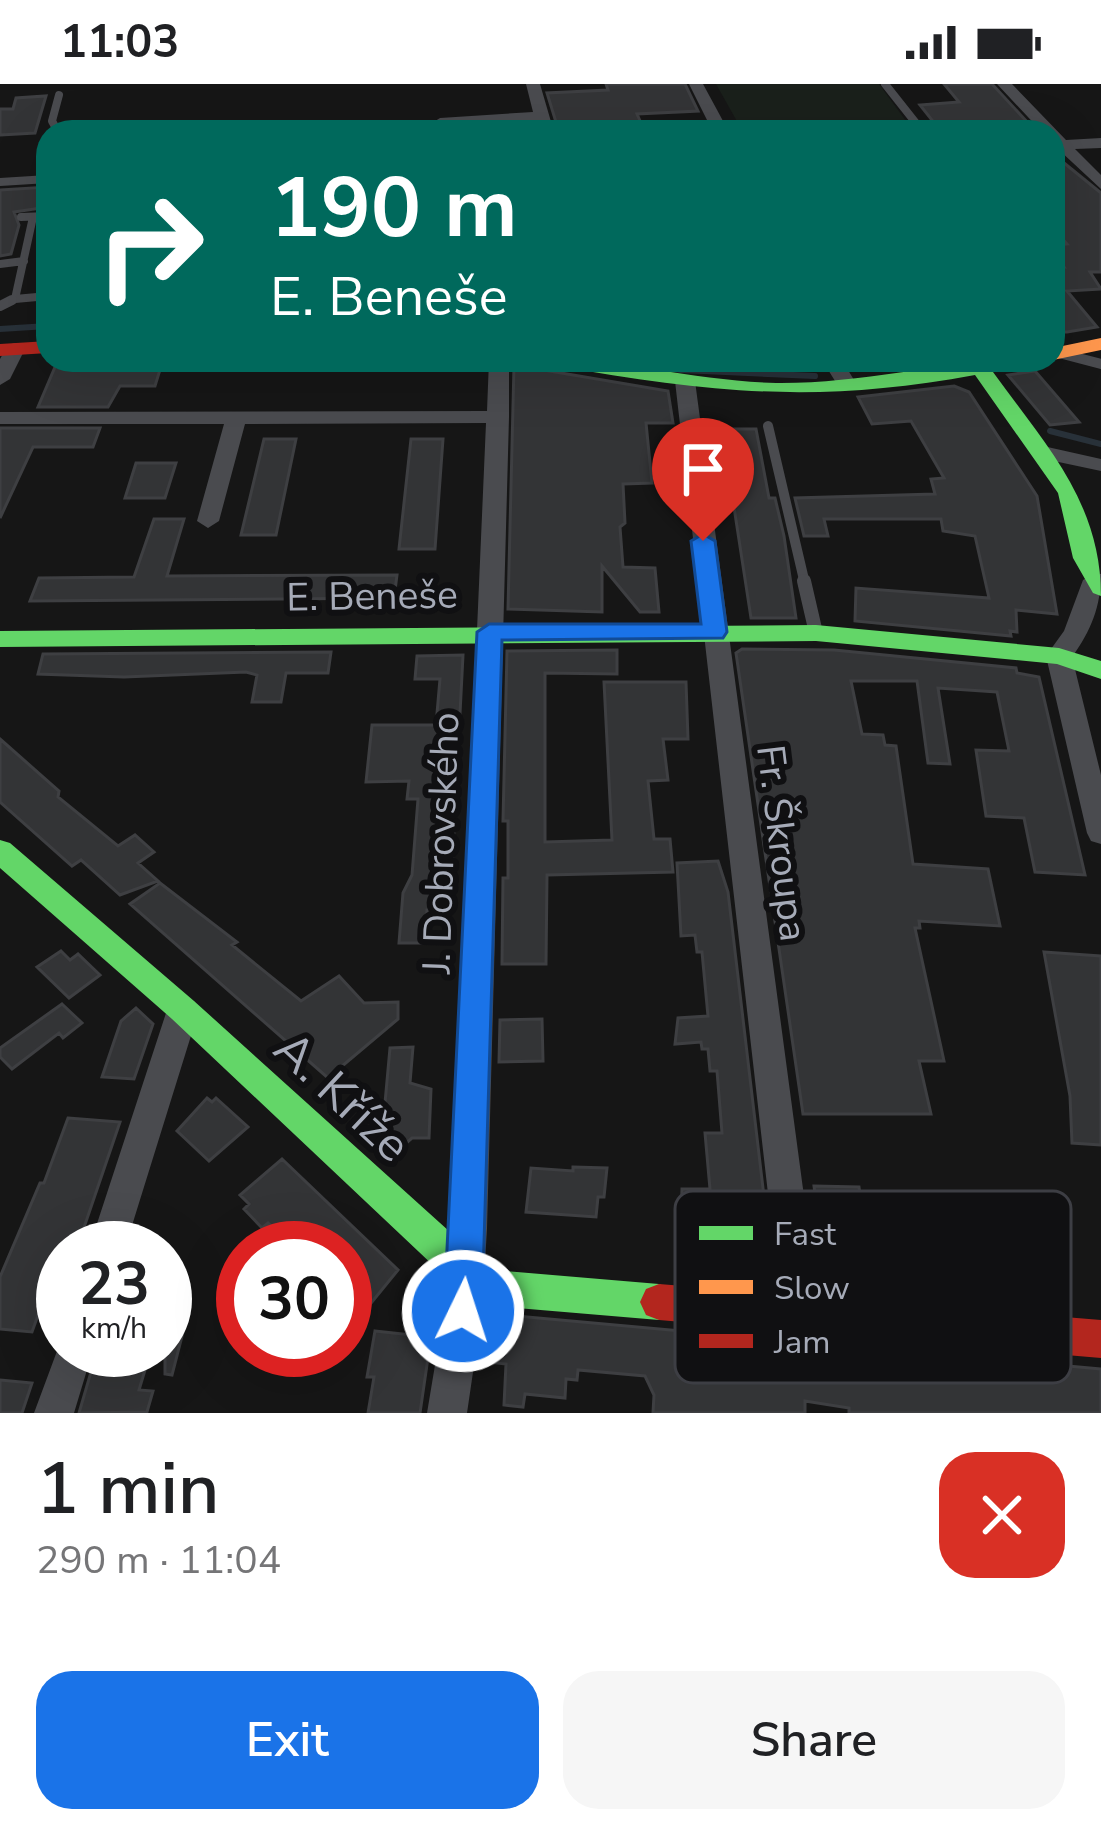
<!DOCTYPE html>
<html lang="en">
<head>
<meta charset="utf-8">
<style>
	:root { --surface:#fff; --page:#f6f6f6; --text:#202124; --muted:#757577; --accent:#1a73e8 }
	body { margin:0; font-family:"Nunito Sans",sans-serif; background:var(--page); color:var(--text); height:100vh; display:flex; flex-direction:column; font-size:45px; white-space:nowrap }
	* { box-sizing:border-box; margin:0 }
	p { font-size:39px; color:var(--muted) }
	.icon { flex:none; width:66px; height:66px; fill:none; stroke:currentColor; stroke-width:2; stroke-linecap:round; stroke-linejoin:round }
	.map { position:relative; height:1329px; overflow:hidden }
	.drawer { display:flex; flex-direction:column; background:var(--surface); flex:1 }
	.drawer>* { flex:none }
	.hud { position:absolute; left:36px; top:36px; width:1029px; height:252px; border-radius:36px; box-shadow:0 12px 48px #0002; background:#00695c; color:#fff; overflow:hidden }
	.speed { position:absolute; left:36px; top:1137px; display:flex; gap:24px; font-size:60px; font-weight:700; text-align:center }
	.speed>* { display:grid; place-content:center; width:156px; height:156px; border-radius:50%; background:var(--surface); box-shadow:0 12px 48px #0002; line-height:1 }
	.speed small { font-size:30px; font-weight:400 }
	.speed .limit { border:18px solid #d22; background:#fff; color:#111 }
	.pin { position:absolute; display:grid; place-items:center; width:102px; height:102px; color:#fff; margin:-123px -51px; border-radius:50% 50% 50% 0; rotate:-45deg; box-shadow:0 0 12px #0007 }
	.pin .icon { rotate:45deg }
	.me { position:absolute; width:132px; margin:-66px; rotate:4deg; stroke-linejoin:round; filter:drop-shadow(0 0 9px #0008) }
	.turn { display:flex; align-items:center; gap:42px; height:252px; padding:0 36px; font-size:54px }
	.turn .icon { width:156px; height:156px; stroke-width:2.5 }
	.turn b { display:block; font-size:84px; line-height:102px }
	.round { display:grid; place-items:center; flex:none; width:126px; height:126px; border-radius:36px; background:var(--page) }
	.overview { display:flex; align-items:center; justify-content:space-between; height:204px; padding:0 36px }
	h1 { font-size:72px; font-weight:600; line-height:90px }
	.action { display:flex; gap:24px; margin-top:auto; padding:24px 36px }
	.action a { flex:1; height:138px; border-radius:36px; background:var(--accent); color:#fff; font-size:48px; font-weight:600; line-height:138px; text-align:center }
	.action a+a { background:var(--page); color:var(--text) }
	.status { display:flex; justify-content:space-between; align-items:center; height:84px; padding:0 60px; background:var(--surface); direction:ltr }
	.status svg { height:33px; fill:currentColor }
	.map>svg:first-child { display:block }
	.green { fill:#1a201b }
	.lines { fill:none; stroke-linecap:round; stroke-linejoin:round }
	.stream { stroke:#283139; stroke-width:6 }
	.building { fill:#333436; stroke:#3e3f42; stroke-width:3 }
	.lane-far2 { stroke:#4a4b4f; stroke-width:8 }
	.lane-far1 { stroke:#4a4b4f; stroke-width:10 }
	.lane { stroke:#4a4b4f; stroke-width:14 }
	.street { fill:#4a4b4f; fill-rule:evenodd }
	.fast { fill:#63d668; fill-rule:evenodd }
	.slow { fill:#ff974d; fill-rule:evenodd }
	.jam { fill:#b3261e; fill-rule:evenodd }
	.route { fill:#1a73e8; stroke:#114b97; stroke-width:3 }
	.labels { text-anchor:middle; stroke-width:12; stroke-linejoin:round; paint-order:stroke }
	.street-label { font-size:39px; fill:#a6abb8; stroke:#101012 }
	.near-street-label { font-size:48px; fill:#a6abb8; stroke:#101012 }
	.key { fill:#101012; stroke:#3d3e44; stroke-width:3 }
	.key-label { font-size:33px; fill:#a6abb8 }
</style>
</head>
<body>
<div class="status"><b>11:03</b><svg viewBox="0 0 49 12"><path d="M0 12V9h3v3zM5 12V6h3v6zM10 12V3h3v9zM15 12V0h3v12zM26 1h20v11H26zM47 4h2v5h-2z"/></svg></div>
<div class="map">
<svg width="1101" height="1329" viewBox="0 0 1101 1329">
	<rect width="100%" height="100%" fill="#161616"/>
	<path class="green" d="M 716,0 L 879,0 L 914,48 L 743,48 Z"/>
	<g class="lines">
		<path class="stream" d="M 0,245 L 48,242
			M 632,276 L 681,286 L 815,292
			M 1050,347 L 1101,360"/>
	</g>
	<path class="building" d="M 606,0 L 685,0 L 698,27 L 637,30 L 645,48 L 559,48 L 547,9 L 608,6 Z
		M 944,0 L 992,0 L 1029,40 L 939,45 L 920,21 L 959,18 Z
		M 46,12 L 35,49 L 0,51 L 0,25 L 13,25 L 16,14 Z
		M 1053,70 L 1101,109 L 1101,188 L 1090,188 L 1101,205 L 1067,207 L 1097,243 L 1067,248 L 1053,248 L 1053,183 L 1064,183 L 1053,169 L 1053,161 L 1067,160 L 1053,144 L 1053,91 L 1058,91 L 1053,85 Z
		M 48,103 L 48,123 L 14,128 L 19,141 L 11,170 L 0,172 L 0,106 Z
		M 58,276 L 163,276 L 155,302 L 120,302 L 108,323 L 38,323 Z
		M 514,281 L 668,307 L 673,339 L 646,339 L 652,399 L 623,400 L 625,439 L 620,443 L 623,483 L 655,484 L 659,528 L 640,528 L 602,482 L 602,528 L 508,525 Z
		M 1035,287 L 1079,338 L 1050,341 L 1008,291 Z
		M 954,302 L 969,308 L 1037,412 L 1057,530 L 1016,526 L 1017,548 L 1010,547 L 1011,552 L 855,537 L 856,504 L 989,514 L 975,452 L 943,447 L 941,435 L 824,435 L 828,452 L 804,452 L 795,414 L 935,410 L 931,395 L 944,394 L 911,337 L 872,340 L 858,313 Z
		M 0,344 L 100,344 L 93,363 L 33,363 L 0,434 Z
		M 722,345 L 756,345 L 769,414 L 775,414 L 784,452 L 796,534 L 751,534 Z
		M 264,355 L 296,355 L 276,451 L 241,451 Z
		M 411,355 L 443,355 L 435,465 L 399,465 Z
		M 136,379 L 176,379 L 165,414 L 125,414 Z
		M 154,435 L 184,435 L 167,492 L 397,491 L 394,514 L 30,517 L 39,494 L 134,493 Z
		M 742,565 L 834,566 L 1016,584 L 1017,589 L 1039,593 L 1085,791 L 1035,788 L 1024,734 L 986,732 L 976,666 L 1009,667 L 997,608 L 938,604 L 950,680 L 928,679 L 917,597 L 851,597 L 862,650 L 883,651 L 885,661 L 896,662 L 913,780 L 988,785 L 1000,842 L 919,837 L 920,844 L 915,844 L 944,977 L 919,977 L 931,1030 L 803,1030 L 736,569 Z
		M 617,566 L 617,590 L 545,589 L 545,758 L 612,756 L 604,598 L 686,598 L 688,655 L 663,655 L 668,696 L 648,697 L 654,755 L 670,755 L 673,788 L 547,791 L 546,880 L 502,880 L 503,794 L 508,794 L 508,737 L 503,737 L 507,567 Z
		M 331,568 L 328,589 L 286,589 L 281,618 L 252,618 L 257,591 L 246,588 L 124,593 L 38,590 L 43,570 Z
		M 463,571 L 450,825 L 427,826 L 425,859 L 399,859 L 403,809 L 412,791 L 418,715 L 407,715 L 409,697 L 366,698 L 372,641 L 436,641 L 440,595 L 415,595 L 417,572 Z
		M 0,655 L 59,707 L 58,713 L 118,762 L 135,751 L 154,768 L 138,779 L 158,797 L 120,811 L 81,776 L 72,782 L 0,718 Z
		M 718,777 L 728,808 L 771,1172 L 764,1179 L 716,1174 L 716,1137 L 681,1134 L 682,1105 L 710,1105 L 705,1049 L 722,1049 L 717,987 L 710,987 L 708,965 L 702,965 L 701,958 L 675,960 L 678,934 L 708,932 L 702,868 L 697,868 L 695,851 L 681,852 L 677,779 Z
		M 160,799 L 237,858 L 232,861 L 301,917 L 339,892 L 364,919 L 398,918 L 398,935 L 328,994 L 130,820 Z
		M 61,867 L 70,876 L 78,870 L 100,891 L 69,914 L 37,883 Z
		M 1044,868 L 1101,872 L 1101,1061 L 1072,1059 L 1070,1012 Z
		M 62,920 L 82,939 L 63,954 L 59,949 L 12,985 L 0,973 L 0,964 Z
		M 136,924 L 153,940 L 134,995 L 102,993 L 121,937 Z
		M 542,935 L 543,977 L 499,978 L 500,936 Z
		M 413,963 L 410,999 L 431,1005 L 429,1054 L 412,1054 L 404,1061 L 377,1037 L 384,1030 L 390,964 Z
		M 207,1014 L 212,1018 L 216,1014 L 248,1043 L 209,1077 L 177,1047 Z
		M 68,1034 L 120,1038 L 77,1164 L 63,1164 L 63,1205 L 57,1225 L 41,1223 L 32,1248 L 0,1245 L 0,1193 L 40,1099 L 44,1099 Z
		M 282,1075 L 398,1186 L 367,1224 L 345,1203 L 345,1164 L 294,1164 L 268,1139 L 262,1144 L 244,1125 L 249,1120 L 240,1111 Z
		M 573,1083 L 607,1084 L 604,1113 L 598,1113 L 596,1133 L 526,1128 L 531,1084 L 573,1087 Z
		M 814,1102 L 859,1103 L 862,1125 L 901,1128 L 901,1121 L 984,1129 L 985,1135 L 994,1136 L 999,1171 L 1032,1175 L 1035,1202 L 825,1184 Z
		M 165,1218 L 190,1221 L 172,1291 L 165,1290 Z
		M 494,1230 L 1101,1285 L 1101,1329 L 849,1329 L 849,1324 L 805,1317 L 805,1329 L 653,1329 L 654,1311 L 645,1292 L 578,1286 L 577,1296 L 566,1295 L 565,1314 L 525,1310 L 523,1323 L 504,1321 L 506,1280 L 479,1277 L 486,1234 Z
		M 375,1247 L 431,1253 L 420,1329 L 368,1329 L 374,1293 L 367,1293 Z
		M 93,1281 L 145,1286 L 139,1306 L 153,1307 L 147,1328 L 79,1329 Z
		M 0,1296 L 32,1299 L 22,1329 L 0,1329 Z"/>
	<g class="lines">
		<path class="lane-far2" d="M 885,0 L 923,48
			M 58,48 L 52,37 L 59,11
			M 0,98 L 48,95
			M 21,133 L 48,132
			M 0,180 L 24,177
			M 15,215 L 48,212
			M 6,219 L 15,215 L 33,133"/>
		<path class="lane-far1" d="M 0,222 L 12,216
			M 1059,269 L 1101,280
			M 768,342 L 805,500"/>
		<path class="lane" d="M 804,497 L 816,549"/>
		<path class="street" d="M 526,0 L 540,0 L 554,48 L 538,48 L 535,37 L 448,43 L 449,48 L 433,48 L 432,39 L 440,34 L 533,28 Z
			M 689,0 L 703,0 L 729,48 L 713,48 Z
			M 997,0 L 1012,0 L 1066,56 L 1101,54 L 1101,64 L 1075,65 L 1101,91 L 1101,105 L 1058,65 L 1053,66 L 1053,48 L 1042,48 Z
			M 15,259 L 25,265 L 10,295 L 0,301 L 0,275 L 8,261 Z
			M 489,276 L 509,276 L 509,333 L 487,1145 L 482,1227 L 467,1329 L 427,1329 L 444,1227 L 451,1145 L 486,339 L 245,340 L 219,437 L 208,444 L 197,437 L 224,340 L 0,340 L 0,328 L 487,327 Z
			M 822,276 L 842,276 L 857,301 L 854,305 L 840,305 Z
			M 685,291 L 695,297 L 820,1232 L 814,1245 L 801,1251 L 788,1245 L 782,1232 L 675,297 Z
			M 1043,362 L 1101,375 L 1101,387 L 1035,373 L 1035,363 Z
			M 1095,489 L 1101,490 C 1101,522 1091,547 1072,573 L 1101,691 L 1101,760 L 1091,757 L 1087,749 L 1046,572 L 1064,547 L 1083,496 Z
			M 183,913 L 194,917 L 199,926 L 125,1164 L 89,1164 L 167,926 L 172,917 Z
			M 63,1251 L 63,1266 L 93,1266 L 74,1329 L 34,1329 Z"/>
		<path class="fast" d="M 547,276 C 624,276 699,297 776,299 C 863,300 947,276 1033,276 L 993,288 C 1045,360 1101,418 1101,512 L 1093,509 L 1073,474 L 1058,409 L 975,291 C 818,320 712,309 557,282 Z
			M 816,541 L 1059,564 L 1101,577 L 1101,595 L 1057,580 L 816,557 L 0,563 L 0,547 Z
			M 0,756 L 10,759 L 194,917 L 480,1175 L 506,1187 L 659,1200 L 672,1205 L 678,1218 L 672,1231 L 659,1236 L 504,1223 L 454,1201 L 172,935 L 0,784 Z"/>
		<path class="slow" d="M 1101,254 L 1101,266 L 1053,276 L 1053,264 Z"/>
		<path class="jam" d="M 48,257 L 48,269 L 0,272 L 0,260 Z
			M 659,1200 L 1101,1236 L 1101,1274 L 659,1236 L 646,1231 L 640,1218 L 646,1205 Z"/>
	</g>
	<path class="route" d="M 703,450 L 715,457 L 727,548 L 723,554 L 502,556 L 482,1227 L 477,1240 L 463,1246 L 450,1240 L 444,1227 L 477,548 L 489,540 L 701,540 L 691,457 Z"/>
	<g class="labels">
		<g class="street-label">
			<text transform="translate(372 511) rotate(-1)" y="14">E. Beneše</text>
			<text transform="translate(440 759) rotate(-88)" y="14">J. Dobrovského</text>
			<text transform="translate(783 759) rotate(83)" y="14">Fr. Škroupa</text>
		</g>
		<g class="near-street-label">
			<text transform="translate(343 1012) rotate(43)" y="17">A. Kříže</text>
		</g>
	</g>
	<rect x="675" y="1107" width="396" height="192" rx="18" class="key"/>
	<rect x="699" y="1142" width="54" height="14" fill="#63d668"/>
	<rect x="699" y="1196" width="54" height="14" fill="#ff974d"/>
	<rect x="699" y="1250" width="54" height="14" fill="#b3261e"/>
	<g class="key-label">
		<text x="774" y="1161">Fast</text>
		<text x="774" y="1215">Slow</text>
		<text x="774" y="1269">Jam</text>
	</g>
</svg>
<div class="speed"><div>23<small>km/h</small></div><div class="limit">30</div></div>
<div class="pin" style="left:703px;top:457px;background:#d93025"><svg class="icon" aria-label="arrive" viewBox="0 0 24 24"><path d="M6 21V4h12l-3 4 3 4H6"/></svg></div>
<svg class="me" style="left:463px;top:1227px" viewBox="-20 -20 40 40"><circle r="17" fill="#1a73e8" stroke="#fff" stroke-width="3"/><path d="M0-11L8 9 0 5-8 9z" fill="#fff"/></svg>
<div class="hud">
<div class="turn"><svg class="icon" aria-label="right" viewBox="0 0 24 24"><path d="M7 20v-9h11M14 6l5 5-5 5"/></svg><div><b>190 m</b>E. Beneše</div></div>
</div>
</div>
<section class="drawer">
<div class="overview"><div><h1>1 min</h1><p>290 m · 11:04</p></div><a class="round" style="background:#d93025;color:#fff"><svg class="icon" aria-label="close" viewBox="0 0 24 24"><path d="M6 6l12 12M18 6L6 18"/></svg></a></div>
<div class="action"><a>Exit</a><a>Share</a></div>
</section>
</body>
</html>
